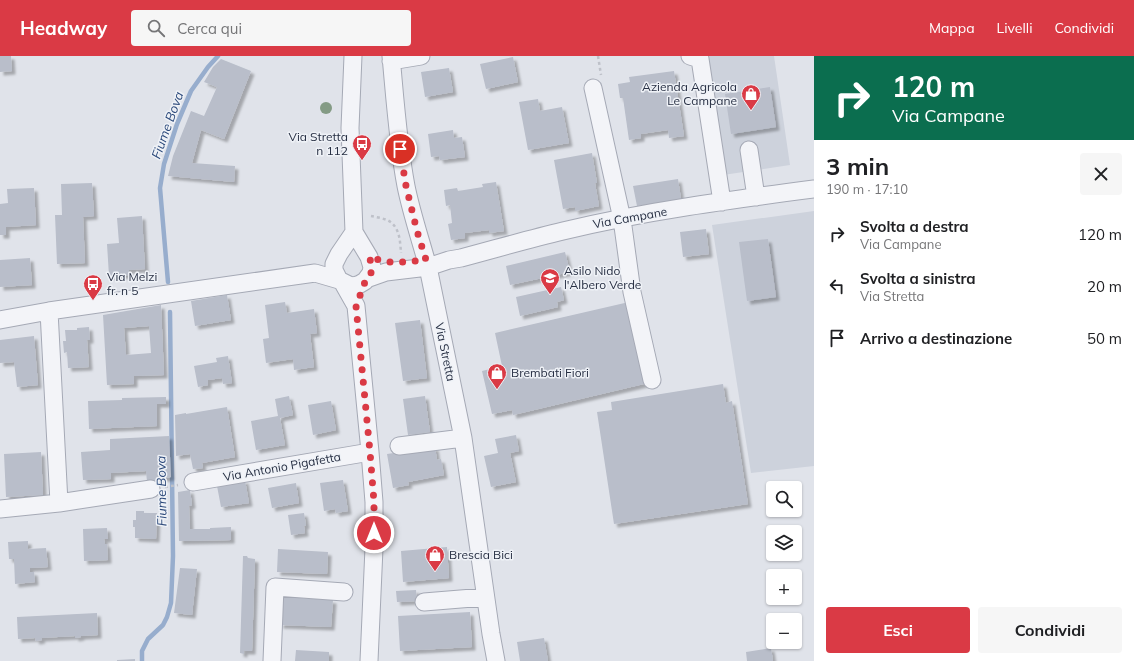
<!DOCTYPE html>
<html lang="it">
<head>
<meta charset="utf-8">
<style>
	:root { --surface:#fff; --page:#f6f6f6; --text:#202124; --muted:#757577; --accent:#da3a45 }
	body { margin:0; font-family:Mulish,sans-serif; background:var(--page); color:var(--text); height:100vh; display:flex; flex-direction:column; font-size:15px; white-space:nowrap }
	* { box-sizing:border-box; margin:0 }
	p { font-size:13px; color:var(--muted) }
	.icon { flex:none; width:22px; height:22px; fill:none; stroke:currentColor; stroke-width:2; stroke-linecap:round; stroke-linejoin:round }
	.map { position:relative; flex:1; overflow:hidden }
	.drawer { display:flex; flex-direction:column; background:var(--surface); width:320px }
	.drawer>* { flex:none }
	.banner { background:#0b6e4f; color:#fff; overflow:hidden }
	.fabs { position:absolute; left:766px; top:425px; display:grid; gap:8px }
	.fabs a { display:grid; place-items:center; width:36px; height:36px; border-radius:4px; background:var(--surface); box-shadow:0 1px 3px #0004; font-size:20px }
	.pin { position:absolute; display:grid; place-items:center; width:34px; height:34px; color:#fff; margin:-17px; border:2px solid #fff; border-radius:50%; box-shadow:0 1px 4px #0007 }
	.me { position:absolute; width:44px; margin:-22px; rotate:0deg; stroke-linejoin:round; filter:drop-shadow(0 0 3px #0008) }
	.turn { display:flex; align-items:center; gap:14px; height:84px; padding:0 12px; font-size:18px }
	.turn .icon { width:52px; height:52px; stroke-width:2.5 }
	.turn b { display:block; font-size:28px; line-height:34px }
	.round { display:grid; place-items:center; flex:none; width:42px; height:42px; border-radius:4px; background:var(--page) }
	.headline { display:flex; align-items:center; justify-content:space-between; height:68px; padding:0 12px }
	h1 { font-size:24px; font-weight:700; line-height:30px }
	.primary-button { display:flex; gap:8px; margin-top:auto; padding:8px 12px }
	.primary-button a { flex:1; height:46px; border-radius:4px; background:var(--accent); color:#fff; font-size:16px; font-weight:700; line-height:46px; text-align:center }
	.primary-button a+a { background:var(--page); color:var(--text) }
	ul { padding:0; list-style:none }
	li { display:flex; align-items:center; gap:12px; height:52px; padding:0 12px }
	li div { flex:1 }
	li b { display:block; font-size:15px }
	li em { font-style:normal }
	header { display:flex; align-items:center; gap:24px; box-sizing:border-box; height:56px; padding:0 20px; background:var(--accent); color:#fff }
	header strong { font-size:19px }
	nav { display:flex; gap:22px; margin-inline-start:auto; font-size:14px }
	.search { width:280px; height:36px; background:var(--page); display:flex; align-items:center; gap:10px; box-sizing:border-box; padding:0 14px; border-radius:4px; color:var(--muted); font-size:15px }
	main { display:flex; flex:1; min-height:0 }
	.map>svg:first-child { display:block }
	.built { fill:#cdd2dc }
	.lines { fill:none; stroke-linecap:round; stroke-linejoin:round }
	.stream { stroke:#97adcd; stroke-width:4.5 }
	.building { fill:#b9beca; fill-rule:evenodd; filter:url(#shadow) }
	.minor-casing { stroke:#a5a9b5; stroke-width:19 }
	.path { stroke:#bec1c9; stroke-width:2.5; stroke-dasharray:3 3; stroke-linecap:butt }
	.minor { stroke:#f3f4f8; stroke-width:17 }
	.tree { fill:#849b85 }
	.route { stroke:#da3a45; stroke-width:7; stroke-dasharray:0 12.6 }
	.labels { text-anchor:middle; stroke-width:3; stroke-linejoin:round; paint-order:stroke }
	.poi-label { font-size:12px; fill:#272f43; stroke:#eff2f7; text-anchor:start }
	.street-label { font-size:12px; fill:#272f43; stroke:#eff2f7 }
	.water-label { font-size:13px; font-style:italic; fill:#2d4a7b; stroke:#eff2f7 }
</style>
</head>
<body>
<header>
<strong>Headway</strong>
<div class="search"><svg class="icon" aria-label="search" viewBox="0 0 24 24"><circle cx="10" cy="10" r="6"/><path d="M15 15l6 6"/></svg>Cerca qui</div>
<nav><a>Mappa</a><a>Livelli</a><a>Condividi</a></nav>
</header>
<main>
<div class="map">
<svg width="814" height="605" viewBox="0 0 814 605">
	<defs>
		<filter id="shadow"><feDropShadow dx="3.5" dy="3.5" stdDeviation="1" flood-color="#0004"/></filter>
	</defs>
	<rect width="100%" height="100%" fill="#e0e3ea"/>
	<path class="built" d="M 705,0 L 774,0 L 790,109 L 723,119 Z
		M 814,155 L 814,410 L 751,417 L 712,169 Z"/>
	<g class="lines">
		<path class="stream" d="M 168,226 L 160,132 L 164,108 L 177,68 L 191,35 L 208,11 L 218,0
			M 142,605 L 142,595 L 148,583 L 163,569 L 167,561 L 171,547 L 173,500 L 170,256"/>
	</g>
	<path class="building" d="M 0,0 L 11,0 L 12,15 L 0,16 Z
		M 513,1 L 518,26 L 486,33 L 480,8 Z
		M 221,3 L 251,15 L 224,83 L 201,74 L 192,107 L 235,110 L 234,126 L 168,120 L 173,100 L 191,55 L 204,60 L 217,31 L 204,26 L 213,11 Z
		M 449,12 L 453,36 L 425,41 L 421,16 Z
		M 674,15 L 684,80 L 669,82 L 668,74 L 641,78 L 641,82 L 629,84 L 623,42 L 620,42 L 618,28 L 630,26 L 629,21 Z
		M 770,31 L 776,71 L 731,78 L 725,38 Z
		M 538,43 L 540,55 L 562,51 L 569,87 L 528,94 L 519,46 Z
		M 453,74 L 454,82 L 462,81 L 465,101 L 440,104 L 439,100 L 431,101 L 428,78 Z
		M 592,97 L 597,127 L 595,127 L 599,150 L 575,155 L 575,151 L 563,153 L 554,104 Z
		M 678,123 L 681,143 L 637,150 L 633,130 Z
		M 496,126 L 504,175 L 489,177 L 489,174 L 465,177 L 465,182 L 451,184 L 448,168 L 452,167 L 450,149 L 446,150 L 444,134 L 457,132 L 458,135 L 483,131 L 482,128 Z
		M 92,127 L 94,160 L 83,161 L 85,207 L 57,208 L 55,159 L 62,159 L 61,128 Z
		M 34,132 L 36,169 L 6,171 L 6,179 L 0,179 L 0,148 L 8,147 L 7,133 Z
		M 142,160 L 145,213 L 129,214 L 129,219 L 109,220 L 107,188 L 119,187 L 117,162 Z
		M 706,173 L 709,198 L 683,201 L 680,176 Z
		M 768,183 L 776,241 L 747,245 L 739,186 Z
		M 565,196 L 570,216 L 510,229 L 506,210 Z
		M 30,202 L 32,229 L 0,231 L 0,204 Z
		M 561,231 L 564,244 L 557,246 L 558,251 L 520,260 L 516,241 Z
		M 227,239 L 231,264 L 195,270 L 191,245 Z
		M 285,246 L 287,257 L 314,253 L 317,277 L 310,278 L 314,311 L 294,314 L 293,303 L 266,307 L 263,283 L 269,282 L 265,249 Z
		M 629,246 L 648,327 L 513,359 L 512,354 L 492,358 L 482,315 L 502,310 L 495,277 Z
		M 161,249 L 164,319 L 134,320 L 134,328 L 107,329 L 103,259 ZM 149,270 L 151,297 L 126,299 L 124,272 Z
		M 420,264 L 427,322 L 403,325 L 395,267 Z
		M 89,271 L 90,284 L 87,284 L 89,311 L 68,312 L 67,296 L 64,297 L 63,285 L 66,285 L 65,274 L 77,274 L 77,272 Z
		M 34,280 L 38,329 L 17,331 L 14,306 L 0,307 L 0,284 Z
		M 228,300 L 232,327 L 223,328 L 222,322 L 208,324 L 208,329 L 198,331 L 194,310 L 217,306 L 216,302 Z
		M 723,328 L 726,347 L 732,345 L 748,448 L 614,468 L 597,356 L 612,354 L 611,346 Z
		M 289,340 L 293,359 L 280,362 L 285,389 L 256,394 L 251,365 L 278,360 L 275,343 Z
		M 425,340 L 430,376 L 408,379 L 403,343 Z
		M 166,341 L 166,348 L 157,348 L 157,370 L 89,373 L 88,345 L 122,344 L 122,342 Z
		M 331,345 L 336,374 L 313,379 L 308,349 Z
		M 227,351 L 235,401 L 202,407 L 203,412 L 193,413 L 190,398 L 176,400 L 175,359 L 186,357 L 186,358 Z
		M 516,379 L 519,395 L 510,397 L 516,426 L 491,431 L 484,400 L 498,397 L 495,383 Z
		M 169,380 L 171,421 L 147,426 L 146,415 L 111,417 L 111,423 L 83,424 L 81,396 L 110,394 L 110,383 Z
		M 435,391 L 437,404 L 441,403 L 444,419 L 408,426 L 409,429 L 393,432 L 387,398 Z
		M 41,396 L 43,439 L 6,441 L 4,398 Z
		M 245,424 L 249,447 L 221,451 L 217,430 Z
		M 343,424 L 348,455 L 336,457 L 335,453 L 324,455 L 320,427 Z
		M 296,427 L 299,447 L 272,452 L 268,432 Z
		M 190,434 L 192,449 L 189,450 L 190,473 L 210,473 L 210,472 L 231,471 L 231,484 L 179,485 L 178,436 Z
		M 136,455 L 144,455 L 144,457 L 157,457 L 156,483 L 135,482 L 135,471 L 133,471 L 133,464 L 136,464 Z
		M 304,457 L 306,469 L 304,470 L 305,477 L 291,479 L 288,459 Z
		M 107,472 L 108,483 L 104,483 L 105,488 L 107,488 L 108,504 L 84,505 L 83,473 Z
		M 28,485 L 28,493 L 46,492 L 48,511 L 30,512 L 30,516 L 34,516 L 35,526 L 15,528 L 14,503 L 9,503 L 8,486 Z
		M 447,491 L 449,522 L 403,526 L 401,495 Z
		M 278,493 L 328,496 L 327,518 L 277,516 Z
		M 243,500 L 247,500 L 248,502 L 255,503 L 252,595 L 244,595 L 244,598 L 240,597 Z
		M 180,512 L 197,513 L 192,559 L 174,557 Z
		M 416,534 L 417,545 L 397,546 L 396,535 Z
		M 282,541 L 333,544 L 331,571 L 280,569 Z
		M 470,556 L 472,591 L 400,595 L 398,560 Z
		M 97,557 L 98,579 L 81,580 L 81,581 L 75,582 L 75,580 L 41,582 L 42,584 L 36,585 L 35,582 L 18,583 L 17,561 Z
		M 544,582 L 548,605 L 520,605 L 517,586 Z
		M 771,592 L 773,605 L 747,605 L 746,596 Z
		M 296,594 L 329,596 L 329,605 L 295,605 Z
		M 135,603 L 135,605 L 117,605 L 117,604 Z"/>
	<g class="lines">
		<g class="minor-casing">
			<path id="minor" d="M 353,0 L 350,72 L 354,176 L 369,201 L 372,211 L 371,217 L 365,225 L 360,228 L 354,230 L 349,229 L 339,224 L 334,214 L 334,208 L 339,198 L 354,176
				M 391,0 C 395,43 398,88 406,130 C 411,155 419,179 426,204
				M 690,0 L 700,3 L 722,146
				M 391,5 L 421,0
				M 593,32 L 622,163 L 632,236 L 652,324
				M 749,94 L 756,141
				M 428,211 L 463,382 L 491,578 L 496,605
				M 369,222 L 386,216 L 428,211 L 449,204 L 461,202 C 495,193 529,183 563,175 C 646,155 730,144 814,133
				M 343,227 L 356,250 L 370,396 L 374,446 L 374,492 L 369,605
				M 49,255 L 59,447
				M 0,264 L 49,255 L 315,217 L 339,224
				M 399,390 L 463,382
				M 193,426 L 370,396
				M 0,453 L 59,447 L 151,433
				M 424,546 L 485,541
				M 272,605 L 275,531 L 344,536"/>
		</g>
		<path class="path" d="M 598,0 L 601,19
			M 371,160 C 376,161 382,162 387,164 C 400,170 400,185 401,197
			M 165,431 L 178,429"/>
		<use href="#minor" class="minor"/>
	</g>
	<circle class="tree" cx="326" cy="52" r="6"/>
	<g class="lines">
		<path class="route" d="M 374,477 L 374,446 L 370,396 L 356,250 L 365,226 L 371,217 L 371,206 L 369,201 L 386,206 L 403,206 L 426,204 L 417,175 L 406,130 L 400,93"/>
	</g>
	<defs>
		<g id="shop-pin" transform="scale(1)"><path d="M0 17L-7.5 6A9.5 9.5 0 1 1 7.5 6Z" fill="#da3a45" stroke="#eff2f7"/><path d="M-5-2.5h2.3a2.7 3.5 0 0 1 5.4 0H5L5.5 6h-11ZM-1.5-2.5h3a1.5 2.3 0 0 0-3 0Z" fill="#fff"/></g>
		<g id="bus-pin" transform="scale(1)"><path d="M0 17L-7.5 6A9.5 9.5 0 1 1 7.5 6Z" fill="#da3a45" stroke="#eff2f7"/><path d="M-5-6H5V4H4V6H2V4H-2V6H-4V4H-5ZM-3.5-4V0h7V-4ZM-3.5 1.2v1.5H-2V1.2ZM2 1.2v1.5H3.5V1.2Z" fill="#fff"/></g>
		<g id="school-pin" transform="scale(1)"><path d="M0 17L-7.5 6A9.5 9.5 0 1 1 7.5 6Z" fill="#da3a45" stroke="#eff2f7"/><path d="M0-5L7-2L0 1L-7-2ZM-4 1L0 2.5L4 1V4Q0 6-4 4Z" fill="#fff"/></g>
	</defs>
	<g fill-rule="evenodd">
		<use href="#shop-pin" x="751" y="38"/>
		<use href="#bus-pin" x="362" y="88"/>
		<use href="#school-pin" x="550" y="222"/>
		<use href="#bus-pin" x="93" y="228"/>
		<use href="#shop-pin" x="497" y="317"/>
		<use href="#shop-pin" x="435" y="499"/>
	</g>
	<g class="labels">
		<g class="poi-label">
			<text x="737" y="35" text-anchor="end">Azienda Agricola<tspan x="737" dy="14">Le Campane</tspan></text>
			<text x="348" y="85" text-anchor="end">Via Stretta<tspan x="348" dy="14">n 112</tspan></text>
			<text x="564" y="219">Asilo Nido<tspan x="564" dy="14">l'Albero Verde</tspan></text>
			<text x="107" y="225">Via Melzi<tspan x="107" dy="14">fr. n 5</tspan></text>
			<text x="511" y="321">Brembati Fiori</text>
			<text x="449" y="503">Brescia Bici</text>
		</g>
		<g class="street-label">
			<text transform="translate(630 162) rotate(-10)" y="4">Via Campane</text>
			<text transform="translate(445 296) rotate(78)" y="4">Via Stretta</text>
			<text transform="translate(282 411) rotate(-10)" y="4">Via Antonio Pigafetta</text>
		</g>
		<g class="water-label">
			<text transform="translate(167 69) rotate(-70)" y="5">Fiume Bova</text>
			<text transform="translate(161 435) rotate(-91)" y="5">Fiume Bova</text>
		</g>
	</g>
</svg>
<div class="fabs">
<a><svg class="icon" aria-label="search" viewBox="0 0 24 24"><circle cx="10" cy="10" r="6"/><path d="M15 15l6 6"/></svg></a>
<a><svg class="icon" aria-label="layers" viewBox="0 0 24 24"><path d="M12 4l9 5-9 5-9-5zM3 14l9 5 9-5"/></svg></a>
<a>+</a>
<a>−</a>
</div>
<div class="pin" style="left:400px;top:93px;background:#d93025"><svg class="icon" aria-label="arrive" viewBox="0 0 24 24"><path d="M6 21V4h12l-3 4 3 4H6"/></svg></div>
<svg class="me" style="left:374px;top:477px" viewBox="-20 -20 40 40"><circle r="17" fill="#da3a45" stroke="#fff" stroke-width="3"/><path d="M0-11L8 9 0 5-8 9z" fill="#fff"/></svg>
</div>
<section class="drawer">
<div class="banner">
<div class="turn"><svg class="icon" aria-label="right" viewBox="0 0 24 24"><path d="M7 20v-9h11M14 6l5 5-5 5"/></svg><div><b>120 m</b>Via Campane</div></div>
</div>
<div class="headline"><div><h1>3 min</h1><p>190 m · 17:10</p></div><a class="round"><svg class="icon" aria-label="close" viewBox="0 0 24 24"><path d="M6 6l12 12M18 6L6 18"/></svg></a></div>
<ul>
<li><svg class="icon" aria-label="right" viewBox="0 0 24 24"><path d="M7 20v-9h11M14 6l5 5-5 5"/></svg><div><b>Svolta a destra</b><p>Via Campane</p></div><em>120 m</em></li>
<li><svg class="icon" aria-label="left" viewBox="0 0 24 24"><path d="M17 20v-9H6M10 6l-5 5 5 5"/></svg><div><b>Svolta a sinistra</b><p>Via Stretta</p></div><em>20 m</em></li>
<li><svg class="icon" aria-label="arrive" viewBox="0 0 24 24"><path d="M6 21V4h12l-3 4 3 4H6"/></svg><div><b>Arrivo a destinazione</b></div><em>50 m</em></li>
</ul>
<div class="primary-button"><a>Esci</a><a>Condividi</a></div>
</section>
</main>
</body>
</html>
